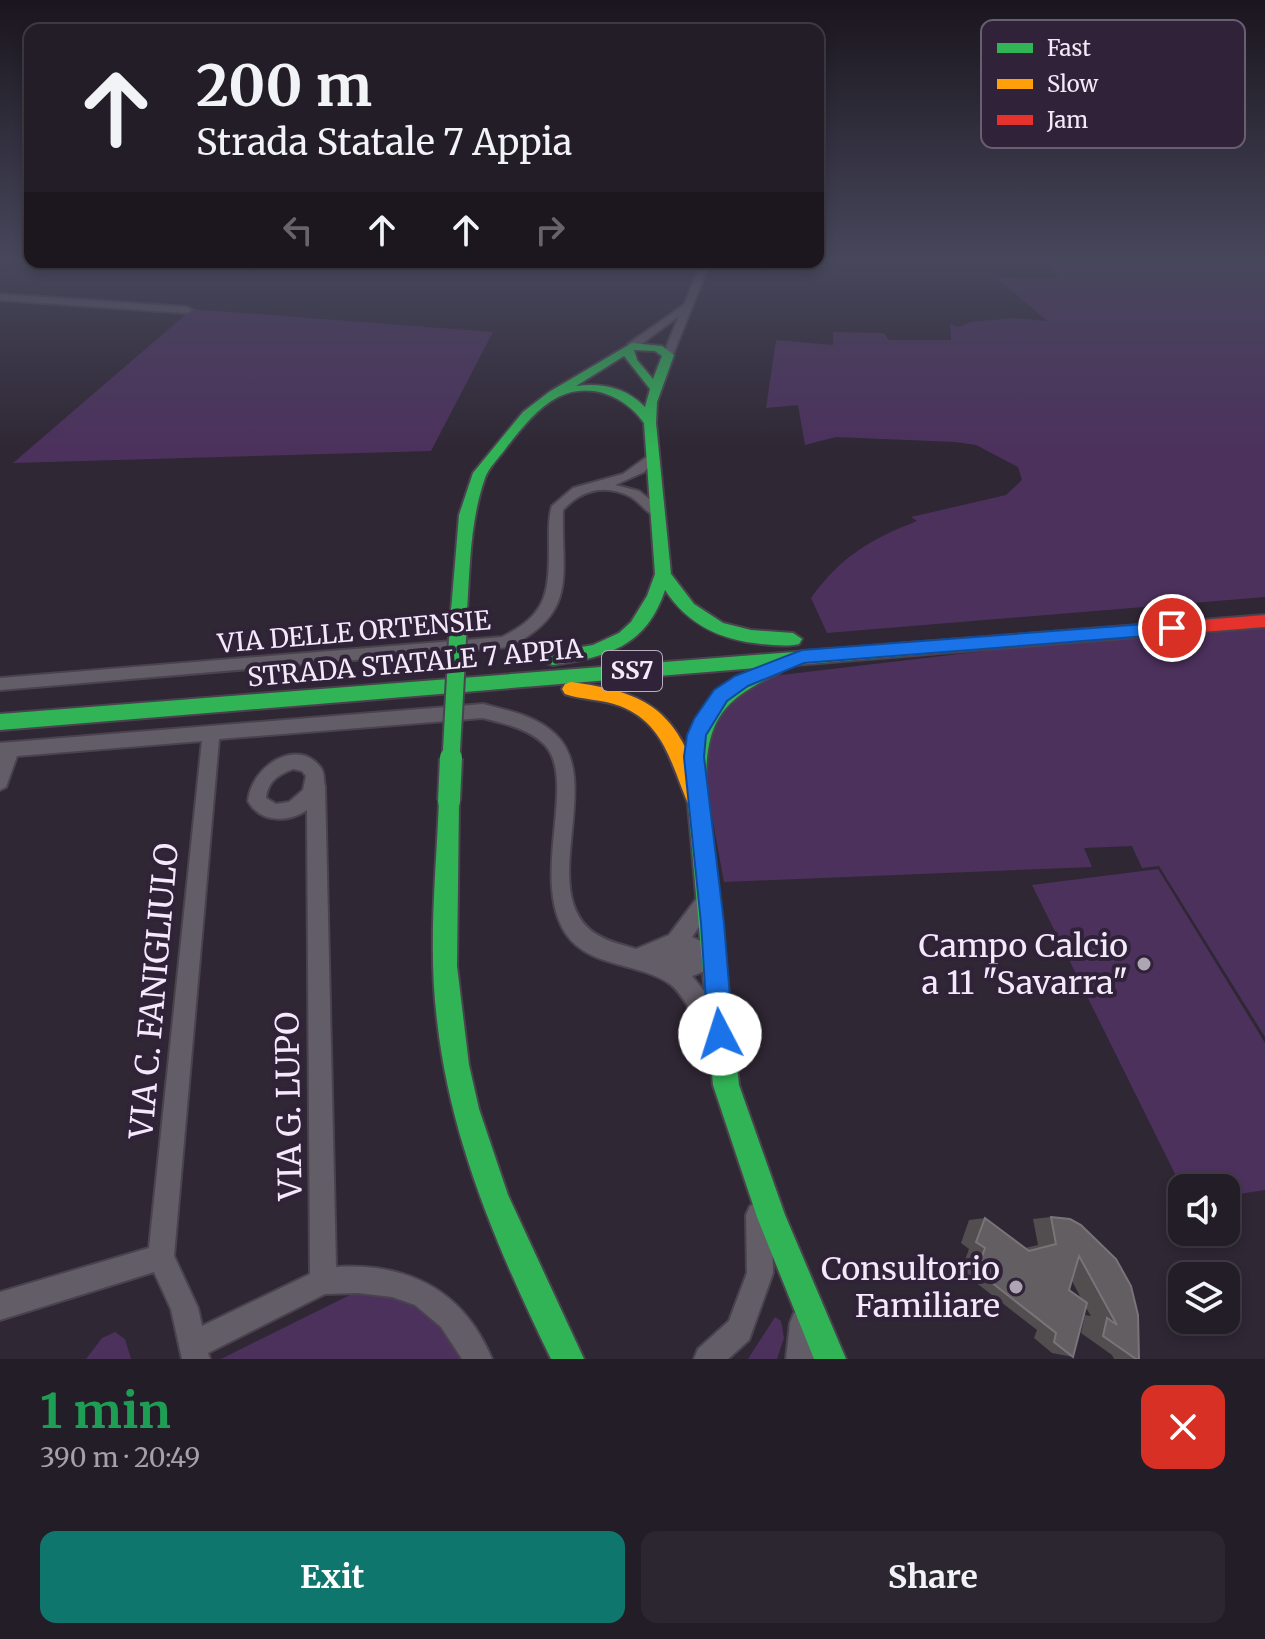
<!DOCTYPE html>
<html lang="en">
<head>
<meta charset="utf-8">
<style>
	:root { --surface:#231d27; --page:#2b262f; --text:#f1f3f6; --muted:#a3a2a7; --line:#403b44; --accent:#0f766e }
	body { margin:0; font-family:Merriweather,serif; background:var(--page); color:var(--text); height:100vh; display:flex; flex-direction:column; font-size:30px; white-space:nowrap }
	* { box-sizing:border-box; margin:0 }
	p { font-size:26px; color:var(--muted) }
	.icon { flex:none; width:44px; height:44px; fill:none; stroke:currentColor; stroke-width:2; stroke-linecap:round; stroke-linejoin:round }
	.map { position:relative; height:1359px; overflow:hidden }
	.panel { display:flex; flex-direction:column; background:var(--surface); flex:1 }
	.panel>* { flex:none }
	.banner { position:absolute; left:24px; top:24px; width:800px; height:244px; border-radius:16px; box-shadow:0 4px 12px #0003,0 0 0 2px var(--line); background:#231d27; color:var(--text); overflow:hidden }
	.buttons { position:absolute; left:1168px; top:1174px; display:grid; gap:16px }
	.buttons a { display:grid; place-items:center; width:72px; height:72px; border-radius:16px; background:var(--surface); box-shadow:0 4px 12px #0003,0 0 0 2px var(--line); font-size:40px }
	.pin { position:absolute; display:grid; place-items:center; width:68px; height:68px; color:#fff; margin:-34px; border:4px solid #fff; border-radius:50%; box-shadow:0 2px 8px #0007 }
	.me { position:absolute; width:88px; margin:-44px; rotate:355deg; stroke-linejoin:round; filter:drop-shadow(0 0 6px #0008) }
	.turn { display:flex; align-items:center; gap:28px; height:168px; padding:0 40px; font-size:36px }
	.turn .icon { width:104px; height:104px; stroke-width:2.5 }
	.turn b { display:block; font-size:56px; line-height:68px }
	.lanes { display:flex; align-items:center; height:76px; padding:0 40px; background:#0003; justify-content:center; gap:40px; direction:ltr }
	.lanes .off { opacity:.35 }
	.round { display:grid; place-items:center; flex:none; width:84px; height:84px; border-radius:16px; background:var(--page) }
	.headline { display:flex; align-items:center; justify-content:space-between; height:136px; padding:0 40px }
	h1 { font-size:48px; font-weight:700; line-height:60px; color:#1e9e55 }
	.action { display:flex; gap:16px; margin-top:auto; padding:16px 40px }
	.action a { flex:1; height:92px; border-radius:16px; background:var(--accent); color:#fff; font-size:32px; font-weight:700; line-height:92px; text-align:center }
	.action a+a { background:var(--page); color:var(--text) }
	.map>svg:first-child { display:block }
	.green { fill:#4c315d }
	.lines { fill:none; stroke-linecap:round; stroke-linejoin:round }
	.street-casing { stroke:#4a434f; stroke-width:4 }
	.fast-casing { stroke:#4a434f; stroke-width:4 }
	.slow-casing { stroke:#4a434f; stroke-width:4 }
	.jam-casing { stroke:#4a434f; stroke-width:4 }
	.street { fill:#635d67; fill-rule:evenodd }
	.fast { fill:#30b455; fill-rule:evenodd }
	.slow { fill:#ff9f0a; fill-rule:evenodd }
	.jam { fill:#e5322d; fill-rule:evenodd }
	.fast-bridge-far1-casing { stroke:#4a434f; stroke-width:21; stroke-linecap:butt }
	.fast-bridge-casing { stroke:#4a434f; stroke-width:26; stroke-linecap:butt }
	.fast-bridge-far1 { stroke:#30b455; stroke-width:17 }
	.fast-bridge { stroke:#30b455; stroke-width:22 }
	.wall { fill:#524d4f; fill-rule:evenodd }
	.building { fill:#635e61; stroke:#7a7379; stroke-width:2 }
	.route { fill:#1a73e8; stroke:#114b97; stroke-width:2 }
	.poi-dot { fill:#aea5b4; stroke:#302239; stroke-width:3 }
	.labels { text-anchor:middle; stroke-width:8; stroke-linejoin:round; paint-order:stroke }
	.shield { fill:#302239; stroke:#b8adbf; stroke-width:2 }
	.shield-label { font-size:24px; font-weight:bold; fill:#f3e9f9 }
	.street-label { font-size:26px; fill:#f3e9f9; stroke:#302239 }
	.near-poi-label { font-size:32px; fill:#f3e9f9; stroke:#302239; text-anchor:end }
	.near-street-label { font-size:32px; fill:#f3e9f9; stroke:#302239 }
	.key { fill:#302239; stroke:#6a5e73; stroke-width:2 }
	.key-label { font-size:22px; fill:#f3e9f9 }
</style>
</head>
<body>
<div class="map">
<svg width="1265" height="1359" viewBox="0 0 1265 1359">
	<rect width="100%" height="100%" fill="#2f2734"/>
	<path class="green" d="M 1046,258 L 1265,258 L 1265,597 L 827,633 L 811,598 C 840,557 871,539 917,521 L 911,517 L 1006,495 L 1022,480 L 1018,467 L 976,445 L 955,442 L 836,437 L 805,445 L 798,405 L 766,408 L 776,340 L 833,345 L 833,332 L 884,333 L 889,340 L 951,340 L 950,323 L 958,327 L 971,322 L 1014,318 L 1047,321 L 997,278 L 1060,279 Z
		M 192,309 L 493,332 L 431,451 L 13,463 Z
		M 1265,626 L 1265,1037 L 1159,866 L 1142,868 L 1132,846 L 1084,848 L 1092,867 L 724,882 L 700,751 L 721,702 L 764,677 L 1061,642 Z
		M 1158,869 L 1265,1043 L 1265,1190 L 1226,1196 L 1226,1188 L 1182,1188 L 1032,885 Z
		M 376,1282 L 415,1289 L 478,1359 L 221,1359 Z
		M 775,1317 L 781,1321 L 784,1338 L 777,1359 L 748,1359 Z
		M 115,1332 L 125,1339 L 131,1359 L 86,1359 L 102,1338 Z"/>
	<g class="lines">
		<g class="street-casing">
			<path id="street" d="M 702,262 L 710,262 L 672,357 L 663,355 L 679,316 L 636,348 L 628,348 L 628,344 L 684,305 Z
				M 0,294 L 187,307 L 192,310 L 187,313 L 0,300 Z
				M 652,453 L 658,457 L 644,472 L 615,485 L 639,491 L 663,510 L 663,516 C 648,518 643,504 631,497 C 606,484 582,489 563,510 C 561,576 579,612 509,647 L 0,690 L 0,678 L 502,637 C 548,614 549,593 549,544 C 549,532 548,518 552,506 L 573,488 L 623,474 Z
				M 483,704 C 509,711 535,715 555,734 C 606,781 534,894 596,934 C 608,942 623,945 636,949 L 669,935 L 697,898 L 704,895 L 711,898 L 714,905 L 692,937 L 721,951 L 724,958 L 721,965 L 692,976 L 708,996 L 724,1023 L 721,1031 L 713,1034 C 694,1026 687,997 670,984 C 639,962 589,968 566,934 C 529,878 579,779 544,744 C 527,728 505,724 483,718 L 219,739 L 174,1256 L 198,1308 L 202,1326 L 310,1274 L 307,810 C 288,823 260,823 248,801 C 251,766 298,736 321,768 C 325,774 323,780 325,786 L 336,1267 C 409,1263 463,1290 492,1359 L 462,1359 L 441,1327 L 415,1305 L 392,1297 L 358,1293 L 325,1294 L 208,1353 L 210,1359 L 182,1359 L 171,1309 L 154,1272 L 0,1320 L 0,1292 L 149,1248 L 202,741 L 17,756 L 6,787 L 0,790 L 0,743 ZM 293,769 L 302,771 L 306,776 L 303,790 L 289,802 L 276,804 L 266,798 C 268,781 278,775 293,769 Z
				M 759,1202 L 768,1206 L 772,1215 L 773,1273 L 749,1340 L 728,1359 L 694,1359 L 698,1349 L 729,1321 L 747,1273 L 746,1215 L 750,1206 Z
				M 804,1309 L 814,1313 L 818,1323 L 814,1359 L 786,1359 L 790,1323 L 794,1313 Z"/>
		</g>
		<g class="fast-casing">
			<path id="fast" d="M 632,343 L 662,346 L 674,355 L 657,402 L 656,423 L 671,574 L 694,604 L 723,623 L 751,630 L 793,633 L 802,639 L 799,644 C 787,647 773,645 761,644 C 721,640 688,625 665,590 C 646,647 607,657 553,665 L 547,663 L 544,658 L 547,653 L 593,645 L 619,633 L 631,622 L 647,596 L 655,574 L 644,423 C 625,396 590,381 558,397 C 537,408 520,430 506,448 C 499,458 489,467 485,478 C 470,521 470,566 467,611 L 459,617 L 451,611 L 459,515 L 473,473 L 523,412 L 549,392 ZM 634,350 L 655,351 L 662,356 L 653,379 L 637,360 ZM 624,356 L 650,389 L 645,407 C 625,387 603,383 576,386 Z
				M 999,636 L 1008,642 L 999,648 L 783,666 L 781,672 C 727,698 707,715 706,778 L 703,784 L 696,787 L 689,784 C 684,775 686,763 687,753 C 693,711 718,685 756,668 L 0,730 L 0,714 Z
				M 449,792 L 456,795 L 459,801 L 457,966 L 469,1065 L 479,1109 L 508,1195 L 584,1359 L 551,1359 C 499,1252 450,1140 437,1020 C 428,947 436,874 439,801 L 442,795 Z
				M 698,795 L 705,798 L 708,804 L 739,1085 L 785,1215 L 846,1359 L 814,1359 L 757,1217 L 713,1085 L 688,804 L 691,798 Z"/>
		</g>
		<g class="slow-casing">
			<path id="slow" d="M 571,682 C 663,694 679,720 708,804 L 705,810 L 698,813 L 691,810 C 672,770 667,724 620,706 C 602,699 582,700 565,694 L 562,689 L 565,684 Z"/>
		</g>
		<g class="jam-casing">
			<path id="jam" d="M 1265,615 L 1265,627 L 999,648 L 990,642 L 999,636 Z"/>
		</g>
		<use href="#street" class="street"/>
		<use href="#fast" class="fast"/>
		<use href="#slow" class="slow"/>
		<use href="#jam" class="jam"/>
		<g class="fast-bridge-far1-casing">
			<path id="fast-bridge-far1" d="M 451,760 L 459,611"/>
		</g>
		<g class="fast-bridge-casing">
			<path id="fast-bridge" d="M 449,801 L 451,758"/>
		</g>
		<use href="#fast-bridge-far1" class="fast-bridge-far1"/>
		<use href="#fast-bridge" class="fast-bridge"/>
	</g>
	<path class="wall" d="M 1051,1217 L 1070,1219 L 1139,1359 L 1114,1359 L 1112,1355 L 1081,1333 L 1085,1315 L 1091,1316 L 1086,1308 L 1073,1357 L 1052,1353 L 1034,1338 L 1037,1330 L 961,1271 L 969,1249 L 961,1243 L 969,1220 L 985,1218 L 1025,1248 L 1038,1245 L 1033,1219 ZM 1072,1281 L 1081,1298 L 1069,1290 Z"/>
	<path class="building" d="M 1051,1217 L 1070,1219 L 1081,1225 L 1116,1259 L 1131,1286 L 1138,1315 L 1139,1359 L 1136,1359 L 1103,1336 L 1107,1318 L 1117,1325 L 1079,1256 L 1069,1290 L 1087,1303 L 1073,1357 L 1054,1342 L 1056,1333 L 977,1271 L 985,1248 L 976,1242 L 985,1218 L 1029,1251 L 1056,1244 Z"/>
	<linearGradient id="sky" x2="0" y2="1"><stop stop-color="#1a151d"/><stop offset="0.58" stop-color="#47475c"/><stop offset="1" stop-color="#47475c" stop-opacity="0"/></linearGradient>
	<rect width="1265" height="448" fill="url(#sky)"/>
	<path class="route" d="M 1172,622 L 1181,628 L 1172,634 L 804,663 L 748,686 L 727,701 L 706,735 L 704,757 L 724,923 L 733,1034 L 729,1043 L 720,1046 L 711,1043 L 708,1034 L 701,923 L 684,757 L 687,735 L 694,719 L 714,690 L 735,676 L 802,650 Z"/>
	<g class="poi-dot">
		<circle cx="1144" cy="964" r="8"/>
		<circle cx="1016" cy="1287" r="8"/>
	</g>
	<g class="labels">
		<rect class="shield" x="602" y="651" width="60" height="40" rx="6"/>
		<g class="shield-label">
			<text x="632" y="679">SS7</text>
		</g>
		<g class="street-label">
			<text transform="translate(354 632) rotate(-5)" y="9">VIA DELLE ORTENSIE</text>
			<text transform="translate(415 663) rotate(-5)" y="9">STRADA STATALE 7 APPIA</text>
		</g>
		<g class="near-poi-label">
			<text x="1128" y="957">Campo Calcio<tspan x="1128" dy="37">a 11 "Savarra"</tspan></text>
			<text x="1000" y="1280">Consultorio<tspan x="1000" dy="37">Familiare</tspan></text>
		</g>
		<g class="near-street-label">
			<text transform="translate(154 991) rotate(-85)" y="11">VIA C. FANIGLIULO</text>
			<text transform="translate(289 1106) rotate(-91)" y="11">VIA G. LUPO</text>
		</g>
	</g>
	<rect x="981" y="20" width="264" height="128" rx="12" class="key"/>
	<rect x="997" y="43" width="36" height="10" fill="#30b455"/>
	<rect x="997" y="79" width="36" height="10" fill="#ff9f0a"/>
	<rect x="997" y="115" width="36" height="10" fill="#e5322d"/>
	<g class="key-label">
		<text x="1047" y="56">Fast</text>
		<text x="1047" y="92">Slow</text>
		<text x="1047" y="128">Jam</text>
	</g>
</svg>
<div class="buttons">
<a><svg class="icon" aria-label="sound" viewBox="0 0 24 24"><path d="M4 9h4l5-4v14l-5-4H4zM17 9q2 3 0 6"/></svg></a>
<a><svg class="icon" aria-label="layers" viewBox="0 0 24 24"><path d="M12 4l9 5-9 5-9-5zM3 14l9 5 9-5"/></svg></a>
</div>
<div class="pin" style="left:1172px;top:628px;background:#d93025"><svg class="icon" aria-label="arrive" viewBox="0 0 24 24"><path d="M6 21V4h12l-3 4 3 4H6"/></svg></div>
<svg class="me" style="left:720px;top:1034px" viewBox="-20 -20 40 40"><circle r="19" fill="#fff"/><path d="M0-13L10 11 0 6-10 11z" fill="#1a73e8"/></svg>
<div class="banner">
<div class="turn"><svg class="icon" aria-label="ahead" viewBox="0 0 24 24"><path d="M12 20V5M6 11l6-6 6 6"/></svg><div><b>200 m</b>Strada Statale 7 Appia</div></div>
<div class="lanes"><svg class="icon off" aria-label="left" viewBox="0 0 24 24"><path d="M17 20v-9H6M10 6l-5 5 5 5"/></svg><svg class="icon" aria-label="ahead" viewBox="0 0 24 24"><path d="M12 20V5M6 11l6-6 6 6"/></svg><svg class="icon" aria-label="ahead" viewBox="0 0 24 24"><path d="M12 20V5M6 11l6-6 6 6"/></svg><svg class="icon off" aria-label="right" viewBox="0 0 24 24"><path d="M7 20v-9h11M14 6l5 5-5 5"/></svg></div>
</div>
</div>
<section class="panel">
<div class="headline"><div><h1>1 min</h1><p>390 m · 20:49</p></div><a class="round" style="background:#d93025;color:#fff"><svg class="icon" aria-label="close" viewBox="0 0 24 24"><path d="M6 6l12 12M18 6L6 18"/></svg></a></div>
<div class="action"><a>Exit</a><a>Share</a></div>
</section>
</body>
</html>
